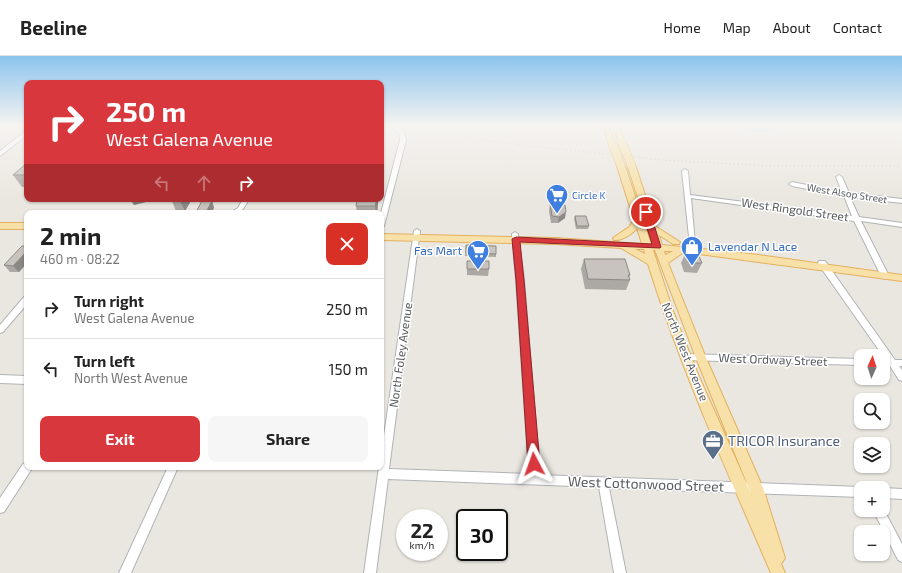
<!DOCTYPE html>
<html lang="en">
<head>
<meta charset="utf-8">
<style>
	:root { --surface:#fff; --page:#f6f6f6; --text:#222; --muted:#767676; --line:#e0e0e0; --accent:#d8383d }
	body { margin:0; font-family:"Exo 2",sans-serif; background:var(--page); color:var(--text); height:100vh; display:flex; flex-direction:column; font-size:15px; white-space:nowrap }
	* { box-sizing:border-box; margin:0 }
	p { font-size:13px; color:var(--muted) }
	.icon { flex:none; width:22px; height:22px; fill:none; stroke:currentColor; stroke-width:2; stroke-linecap:round; stroke-linejoin:round }
	.map { position:relative; flex:1; overflow:hidden }
	.side { position:absolute; left:24px; top:154px; width:360px; height:260px; display:flex; flex-direction:column; background:var(--surface); border-radius:8px; box-shadow:0 1px 3px #0004 }
	.side>* { flex:none }
	.guide { position:absolute; left:24px; top:24px; width:360px; height:122px; border-radius:8px; box-shadow:0 1px 3px #0004; background:#d8383d; color:#fff; overflow:hidden }
	.needle { width:26px; rotate:3deg }
	.tools { position:absolute; left:854px; top:293px; display:grid; gap:8px }
	.tools a { display:grid; place-items:center; width:36px; height:36px; border-radius:8px; background:var(--surface); box-shadow:0 1px 3px #0004; font-size:20px }
	.speed { position:absolute; left:396px; top:453px; display:flex; gap:8px; font-size:20px; font-weight:700; text-align:center }
	.speed>* { display:grid; place-content:center; width:52px; height:52px; border-radius:50%; background:var(--surface); box-shadow:0 1px 3px #0004; line-height:1 }
	.speed small { font-size:10px; font-weight:400 }
	.speed .limit { border:2px solid #111; border-radius:6px; background:#fff; color:#111 }
	.pin { position:absolute; display:grid; place-items:center; width:34px; height:34px; color:#fff; margin:-17px; border:2px solid #fff; border-radius:50%; box-shadow:0 1px 4px #0007 }
	.me { position:absolute; width:44px; margin:-22px; rotate:356deg; stroke-linejoin:round; filter:drop-shadow(0 0 3px #0008) }
	.turn { display:flex; align-items:center; gap:14px; height:84px; padding:0 16px; font-size:18px }
	.turn .icon { width:52px; height:52px; stroke-width:2.5 }
	.turn b { display:block; font-size:28px; line-height:34px }
	.lanes { display:flex; align-items:center; height:38px; padding:0 16px; background:#0003; justify-content:center; gap:20px; direction:ltr }
	.lanes .off { opacity:.35 }
	.round { display:grid; place-items:center; flex:none; width:42px; height:42px; border-radius:8px; background:var(--page) }
	.headline { display:flex; align-items:center; justify-content:space-between; height:68px; padding:0 16px }
	h1 { font-size:24px; font-weight:700; line-height:30px }
	.primary-button { display:flex; gap:8px; margin-top:auto; padding:8px 16px }
	.primary-button a { flex:1; height:46px; border-radius:8px; background:var(--accent); color:#fff; font-size:16px; font-weight:700; line-height:46px; text-align:center }
	.primary-button a+a { background:var(--page); color:var(--text) }
	ul { padding:0; list-style:none }
	li { display:flex; align-items:center; gap:12px; height:60px; padding:0 16px; border-top:1px solid var(--line) }
	li div { flex:1 }
	li b { display:block; font-size:15px }
	li em { font-style:normal }
	header { display:flex; align-items:center; gap:24px; box-sizing:border-box; height:56px; padding:0 20px; background:var(--surface); border-bottom:1px solid var(--line) }
	header strong { font-size:19px }
	nav { display:flex; gap:22px; margin-inline-start:auto; font-size:14px }
	.map>svg:first-child { display:block }
	.water { fill:#a3dcf7 }
	.lines { fill:none; stroke-linecap:round; stroke-linejoin:round }
	.minor-casing { stroke:#b0b3b6; stroke-width:2 }
	.major-casing { stroke:#e3b05f; stroke-width:2 }
	.minor { fill:#fff; fill-rule:evenodd }
	.major { fill:#f7e1a8; fill-rule:evenodd }
	.rail { stroke:#aeafaf; stroke-width:1.5; stroke-dasharray:0.5 3.5; stroke-linecap:butt }
	.major-bridge-casing { stroke:#e3b05f; stroke-width:9; stroke-linecap:butt }
	.major-bridge { stroke:#f7e1a8; stroke-width:8 }
	.wall { fill:#aca8a3 }
	.shaded-wall { fill:#8c8885 }
	.building { fill:#c8c3be; stroke:#8c8885 }
	.route { fill:#d8383d; stroke:#8c2428 }
	.labels { text-anchor:middle; stroke-width:3; stroke-linejoin:round; paint-order:stroke }
	.far-street-label { font-size:10px; fill:#585c5f; stroke:#fff }
	.far-shop-label { font-size:10px; fill:#366cbe; stroke:#fff; text-anchor:start }
	.street-label { font-size:12px; fill:#585c5f; stroke:#fff }
	.shop-label { font-size:12px; fill:#366cbe; stroke:#fff; text-anchor:start }
	.near-service-label { font-size:14px; fill:#4e5e75; stroke:#fff; text-anchor:start }
	.near-street-label { font-size:14px; fill:#585c5f; stroke:#fff }
</style>
</head>
<body>
<header>
<strong>Beeline</strong>
<nav><a>Home</a><a>Map</a><a>About</a><a>Contact</a></nav>
</header>
<div class="map">
<svg width="902" height="517" viewBox="0 0 902 517">
	<rect width="100%" height="100%" fill="#eae7e0"/>
	<path class="water" d="M 740,70 L 775,70 L 778,73 C 766,77 748,79 740,70 Z"/>
	<g class="lines">
		<g class="minor-casing">
			<path id="minor" d="M 387,70 L 394,70 L 403,74 L 406,84 L 384,170 L 381,172 L 381,157 L 400,84 L 399,76 Z
				M 27,74 L 27,79 L 0,100 L 0,95 Z
				M 685,113 L 688,115 L 690,139 L 852,160 L 844,140 L 792,130 L 789,128 L 792,126 L 842,136 L 836,121 L 839,119 L 842,121 L 849,137 L 902,143 L 902,147 L 850,141 L 859,161 L 902,167 L 902,171 L 861,165 L 889,220 L 885,223 L 882,222 L 854,165 L 691,142 L 695,188 L 692,190 L 690,190 L 682,115 Z
				M 243,143 L 249,143 C 243,154 242,157 229,157 L 238,152 Z
				M 417,173 L 420,175 L 389,413 L 529,418 L 516,224 L 512,178 L 515,176 L 518,178 L 524,224 L 540,419 L 861,431 L 864,432 L 861,432 L 861,441 L 609,432 L 626,517 L 614,517 L 599,431 L 388,423 L 376,517 L 364,517 L 379,411 L 381,411 L 381,400 L 414,175 Z
				M 819,205 L 825,205 L 895,304 L 902,304 L 902,310 L 899,310 L 902,314 L 902,325 L 899,324 L 890,310 L 883,310 L 883,304 L 885,304 L 883,300 L 819,209 L 818,207 Z
				M 27,240 L 27,248 L 3,276 L 0,277 L 0,269 L 24,241 Z
				M 686,298 L 861,303 L 861,309 L 686,304 L 683,303 L 682,301 L 683,299 Z
				M 0,319 L 27,320 L 27,328 L 0,327 Z
				M 27,406 L 27,411 L 32,411 L 31,414 L 4,456 L 0,457 L 0,442 L 23,408 Z
				M 168,411 L 178,411 L 131,517 L 119,517 Z
				M 883,432 L 902,433 L 902,443 L 883,442 Z
				M 883,452 L 902,488 L 902,506 L 898,504 L 873,454 L 883,454 Z"/>
		</g>
		<g class="major-casing">
			<path id="major" d="M 603,70 L 609,70 L 614,85 L 613,86 L 608,85 Z
				M 613,70 L 619,70 L 625,86 L 624,87 L 619,86 Z
				M 618,108 L 621,108 L 625,110 L 651,188 L 653,188 L 628,111 L 629,109 L 635,109 L 636,111 L 655,170 L 680,186 L 679,188 L 673,188 L 659,179 L 662,189 L 751,198 L 902,219 L 902,225 L 684,196 L 668,207 L 706,302 L 763,432 L 785,502 L 781,508 L 785,517 L 771,517 C 727,415 681,314 648,208 L 621,192 L 555,188 L 381,184 L 381,178 L 555,182 L 642,188 L 637,172 C 633,178 621,185 614,184 L 613,182 L 629,171 L 634,164 L 617,110 ZM 635,193 L 644,193 L 645,198 ZM 653,194 L 655,194 L 696,302 L 753,442 L 698,318 L 672,252 ZM 664,195 L 673,195 L 665,199 Z
				M 0,167 L 27,167 L 27,173 L 0,173 Z"/>
		</g>
		<use href="#minor" class="minor"/>
		<use href="#major" class="major"/>
		<path class="rail" d="M 409,70 L 495,86 L 663,104 L 773,110 L 902,110"/>
		<g class="major-bridge-casing">
			<path id="major-bridge" d="M 611,85 L 621,110
				M 622,86 L 632,111"/>
		</g>
		<use href="#major-bridge" class="major-bridge"/>
	</g>
	<path class="wall" d="M 27,107 L 27,131 L 22,131 L 13,119 Z
		M 129,143 L 150,143 L 150,145 L 134,149 Z
		M 171,143 L 192,143 L 185,155 L 176,155 Z
		M 212,145 L 214,152 L 211,157 L 196,157 L 196,156 Z
		M 378,148 L 377,157 L 357,157 L 356,150 Z
		M 550,148 L 565,162 L 558,167 L 551,167 L 549,155 Z
		M 575,160 L 589,170 L 588,173 L 576,173 L 574,163 Z
		M 466,189 L 496,198 L 496,201 L 465,200 Z
		M 27,190 L 27,207 L 19,216 L 10,216 L 4,209 Z
		M 685,198 L 702,207 L 697,217 L 684,216 L 681,207 Z
		M 584,203 L 630,219 L 629,222 L 630,224 L 626,234 L 585,233 L 581,213 Z
		M 467,205 L 489,213 L 488,220 L 467,219 Z"/>
	<path class="shaded-wall" d="M 131,143 L 150,143 L 150,145 L 134,149 Z
		M 179,143 L 192,143 L 185,155 Z
		M 377,143 L 378,143 L 378,148 L 377,157 L 376,157 L 375,150 Z
		M 212,145 L 214,152 L 211,157 L 206,157 L 206,156 Z
		M 566,156 L 565,162 L 558,167 L 559,161 Z
		M 27,195 L 27,207 L 19,216 L 13,210 Z"/>
	<path class="building" d="M 27,107 L 27,119 L 13,119 Z
		M 357,143 L 377,143 L 375,150 L 356,150 Z
		M 202,145 L 212,145 L 206,156 L 196,156 Z
		M 550,148 L 565,149 L 566,156 L 559,161 L 552,160 Z
		M 575,160 L 586,160 L 589,170 L 577,170 Z
		M 466,189 L 496,190 L 496,198 L 466,197 Z
		M 22,190 L 27,190 L 27,195 L 13,210 L 4,209 Z
		M 685,198 L 698,198 L 702,207 L 689,207 Z
		M 584,203 L 625,203 L 630,219 L 628,219 L 630,224 L 588,223 Z
		M 467,205 L 489,205 L 489,213 L 467,213 Z"/>
	<linearGradient id="sky" x2="0" y2="1"><stop stop-color="#8cc4ee"/><stop offset="0.49" stop-color="#f6f4f1"/><stop offset="1" stop-color="#f6f4f1" stop-opacity="0"/></linearGradient>
	<rect width="902" height="142" fill="url(#sky)"/>
	<path class="route" d="M 646,154 L 650,156 L 661,191 L 660,192 L 520,186 L 524,224 L 540,408 L 538,412 L 534,413 L 530,412 L 528,408 L 516,224 L 512,183 L 516,181 L 652,188 L 642,156 Z"/>
	<defs>
		<g id="supermarket-pin" transform="scale(1.15)"><path d="M0 17L-7.5 6A9.5 9.5 0 1 1 7.5 6Z" fill="#3f7fe0" stroke="#fff"/><path d="M-6-5.5h2.5l.6 2H6L4.5 2H-2.5L-4.4-4H-6ZM-1.5 3.2a1.3 1.3 0 1 0 .1 0ZM3 3.2a1.3 1.3 0 1 0 .1 0Z" fill="#fff"/></g>
		<g id="shop-pin" transform="scale(1.15)"><path d="M0 17L-7.5 6A9.5 9.5 0 1 1 7.5 6Z" fill="#3f7fe0" stroke="#fff"/><path d="M-5-2.5h2.3a2.7 3.5 0 0 1 5.4 0H5L5.5 6h-11ZM-1.5-2.5h3a1.5 2.3 0 0 0-3 0Z" fill="#fff"/></g>
		<g id="office-pin" transform="scale(1.15)"><path d="M0 17L-7.5 6A9.5 9.5 0 1 1 7.5 6Z" fill="#5c6f8a" stroke="#fff"/><path d="M-6-3h4V-5.5h4V-3h4V5H-6ZM-1-4.5V-3h2v-1.5ZM-6 0V1H6V0Z" fill="#fff"/></g>
	</defs>
	<g fill-rule="evenodd">
		<use href="#supermarket-pin" x="557" y="139"/>
		<use href="#shop-pin" x="692" y="191"/>
		<use href="#supermarket-pin" x="478" y="195"/>
		<use href="#office-pin" x="713" y="385"/>
	</g>
	<g class="labels">
		<g class="far-street-label">
			<text transform="translate(847 137) rotate(9)" y="4">West Alsop Street</text>
		</g>
		<g class="far-shop-label">
			<text x="572" y="143">Circle K</text>
		</g>
		<g class="street-label">
			<text transform="translate(795 154) rotate(8)" y="4">West Ringold Street</text>
			<text transform="translate(685 296) rotate(68)" y="4">North West Avenue</text>
			<text transform="translate(401 299) rotate(-82)" y="4">North Foley Avenue</text>
			<text transform="translate(773 304) rotate(2)" y="4">West Ordway Street</text>
		</g>
		<g class="shop-label">
			<text x="708" y="195">Lavendar N Lace</text>
			<text x="462" y="199" text-anchor="end">Fas Mart</text>
		</g>
		<g class="near-service-label">
			<text x="728" y="390">TRICOR Insurance</text>
		</g>
		<g class="near-street-label">
			<text transform="translate(646 428) rotate(2)" y="5">West Cottonwood Street</text>
		</g>
	</g>
</svg>
<div class="tools">
<a><svg class="needle" viewBox="-14 -14 28 28"><path d="M0-13l5 13h-10z" fill="#e53935"/><path d="M0 13l5-13h-10z" fill="#767676"/></svg></a>
<a><svg class="icon" aria-label="search" viewBox="0 0 24 24"><circle cx="10" cy="10" r="6"/><path d="M15 15l6 6"/></svg></a>
<a><svg class="icon" aria-label="layers" viewBox="0 0 24 24"><path d="M12 4l9 5-9 5-9-5zM3 14l9 5 9-5"/></svg></a>
<a>+</a>
<a>−</a>
</div>
<div class="speed"><div>22<small>km/h</small></div><div class="limit">30</div></div>
<div class="pin" style="left:646px;top:156px;background:#d93025"><svg class="icon" aria-label="arrive" viewBox="0 0 24 24"><path d="M6 21V4h12l-3 4 3 4H6"/></svg></div>
<svg class="me" style="left:534px;top:408px" viewBox="-20 -20 40 40"><path d="M0-17L14 15 0 8-14 15z" fill="#d8383d" stroke="#fff" stroke-width="4"/></svg>
<div class="guide">
<div class="turn"><svg class="icon" aria-label="right" viewBox="0 0 24 24"><path d="M7 20v-9h11M14 6l5 5-5 5"/></svg><div><b>250 m</b>West Galena Avenue</div></div>
<div class="lanes"><svg class="icon off" aria-label="left" viewBox="0 0 24 24"><path d="M17 20v-9H6M10 6l-5 5 5 5"/></svg><svg class="icon off" aria-label="ahead" viewBox="0 0 24 24"><path d="M12 20V5M6 11l6-6 6 6"/></svg><svg class="icon" aria-label="right" viewBox="0 0 24 24"><path d="M7 20v-9h11M14 6l5 5-5 5"/></svg></div>
</div>
<section class="side">
<div class="headline"><div><h1>2 min</h1><p>460 m · 08:22</p></div><a class="round" style="background:#d93025;color:#fff"><svg class="icon" aria-label="close" viewBox="0 0 24 24"><path d="M6 6l12 12M18 6L6 18"/></svg></a></div>
<ul>
<li><svg class="icon" aria-label="right" viewBox="0 0 24 24"><path d="M7 20v-9h11M14 6l5 5-5 5"/></svg><div><b>Turn right</b><p>West Galena Avenue</p></div><em>250 m</em></li>
<li><svg class="icon" aria-label="left" viewBox="0 0 24 24"><path d="M17 20v-9H6M10 6l-5 5 5 5"/></svg><div><b>Turn left</b><p>North West Avenue</p></div><em>150 m</em></li>
</ul>
<div class="primary-button"><a>Exit</a><a>Share</a></div>
</section>
</div>
</body>
</html>
